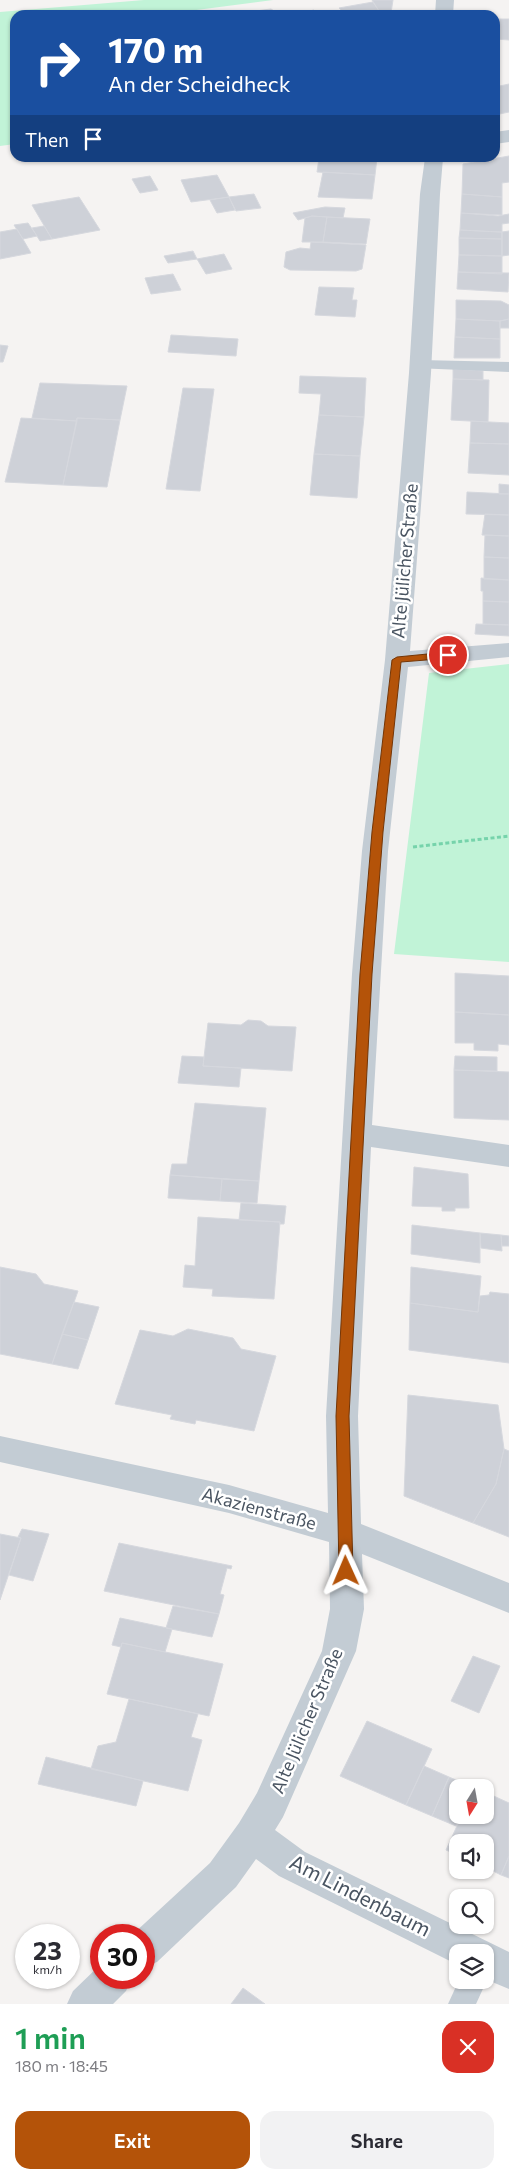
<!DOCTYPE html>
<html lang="en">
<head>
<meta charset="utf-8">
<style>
	:root { --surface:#fff; --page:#f2f2f3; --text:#2b2b33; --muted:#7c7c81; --accent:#b45309 }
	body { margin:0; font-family:Commissioner,sans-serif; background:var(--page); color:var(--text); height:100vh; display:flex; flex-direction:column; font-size:19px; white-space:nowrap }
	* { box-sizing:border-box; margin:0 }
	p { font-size:16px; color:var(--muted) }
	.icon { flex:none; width:28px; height:28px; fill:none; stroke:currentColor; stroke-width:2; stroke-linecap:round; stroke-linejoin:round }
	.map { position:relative; height:2004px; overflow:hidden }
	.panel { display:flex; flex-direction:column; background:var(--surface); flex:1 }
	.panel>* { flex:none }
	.banner { position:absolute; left:10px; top:10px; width:490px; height:152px; border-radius:15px; box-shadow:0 1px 4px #0004; background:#1a4fa0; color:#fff; overflow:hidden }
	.needle { width:32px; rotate:191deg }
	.fabs { position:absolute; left:449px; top:1779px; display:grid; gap:10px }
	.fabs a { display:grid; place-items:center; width:45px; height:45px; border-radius:10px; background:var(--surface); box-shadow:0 1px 4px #0004; font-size:25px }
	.speed { position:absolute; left:15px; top:1924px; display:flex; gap:10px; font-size:25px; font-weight:700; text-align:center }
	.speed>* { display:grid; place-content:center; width:65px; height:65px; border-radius:50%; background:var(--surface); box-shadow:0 1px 4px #0004; line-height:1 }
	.speed small { font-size:12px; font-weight:400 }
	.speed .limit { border:8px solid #d22; background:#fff; color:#111 }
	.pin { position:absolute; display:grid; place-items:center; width:42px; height:42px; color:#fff; margin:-21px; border:2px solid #fff; border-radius:50%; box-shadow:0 1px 5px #0007 }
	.me { position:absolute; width:55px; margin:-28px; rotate:359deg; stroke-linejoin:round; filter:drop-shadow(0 0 4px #0008) }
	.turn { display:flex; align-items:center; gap:18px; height:105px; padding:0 15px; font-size:22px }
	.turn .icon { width:65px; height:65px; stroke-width:2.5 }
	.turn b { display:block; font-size:35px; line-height:42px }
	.then { display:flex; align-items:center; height:48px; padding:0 15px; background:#0003; gap:10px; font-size:19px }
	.round { display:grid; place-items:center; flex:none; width:52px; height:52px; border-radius:15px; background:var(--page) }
	.summary { display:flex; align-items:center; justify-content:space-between; height:85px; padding:0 15px }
	h1 { font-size:30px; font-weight:600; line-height:38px; color:#1e9e55 }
	.primary-button { display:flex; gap:10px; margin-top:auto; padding:10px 15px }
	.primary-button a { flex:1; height:58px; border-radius:15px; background:var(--accent); color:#fff; font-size:20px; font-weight:600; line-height:58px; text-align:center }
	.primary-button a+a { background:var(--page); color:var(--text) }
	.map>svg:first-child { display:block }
	.green { fill:#c1f3d7 }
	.building { fill:#ced1d8; stroke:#d6d8de }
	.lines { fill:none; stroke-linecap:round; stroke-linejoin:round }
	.path { stroke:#76d3ab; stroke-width:3; stroke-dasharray:4 2.5; stroke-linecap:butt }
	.lane { fill:#c3ccd4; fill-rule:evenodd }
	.street { fill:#c3ccd4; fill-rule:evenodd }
	.route { fill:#b45309; stroke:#753606 }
	.labels { text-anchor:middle; stroke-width:5; stroke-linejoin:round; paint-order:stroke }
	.street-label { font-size:18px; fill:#495461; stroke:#fff }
	.near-street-label { font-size:21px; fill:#495461; stroke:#fff }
</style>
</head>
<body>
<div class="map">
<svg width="509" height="2004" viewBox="0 0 509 2004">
	<rect width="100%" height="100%" fill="#f5f3f2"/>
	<path class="green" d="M 144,0 L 273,0 L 158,15 L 15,15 L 15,144 L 0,146 L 0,12 Z
		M 509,664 L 509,962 L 394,954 L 429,673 Z"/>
	<path class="building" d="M 372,0 L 393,0 L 391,13 L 381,14 Z
		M 373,2 L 381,14 L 346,15 L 339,8 Z
		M 271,9 L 280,15 L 241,15 L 240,13 Z
		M 314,10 L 317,15 L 301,15 L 299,13 Z
		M 495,19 L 509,19 L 509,40 L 495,39 Z
		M 509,84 L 509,112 L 495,115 L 495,87 Z
		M 509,156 L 509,182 L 502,183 L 502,197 L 462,194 L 463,164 Z
		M 319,158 L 377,158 L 375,175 L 317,172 Z
		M 323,172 L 375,175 L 372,199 L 318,197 Z
		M 217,175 L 229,197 L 191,202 L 181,180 Z
		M 150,176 L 158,190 L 140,193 L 132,179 Z
		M 254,194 L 261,208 L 236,211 L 229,197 Z
		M 462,194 L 502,197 L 502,215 L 461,213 Z
		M 79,197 L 100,230 L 52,239 L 32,205 Z
		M 229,197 L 235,210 L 217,213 L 210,200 Z
		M 325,207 L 345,208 L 343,218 L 312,216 L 298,220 L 293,213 Z
		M 461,213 L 498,216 L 509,214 L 509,223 L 502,224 L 502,232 L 498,232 L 460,230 Z
		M 312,216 L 327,217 L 323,242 L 302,242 L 305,218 Z
		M 327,217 L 370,219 L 366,244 L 323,242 Z
		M 28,223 L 37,236 L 23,239 L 14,225 Z
		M 44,226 L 52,239 L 40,241 L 32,228 Z
		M 17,229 L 31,253 L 0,259 L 0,232 Z
		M 460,230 L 502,232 L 502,239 L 459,238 Z
		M 509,231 L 509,255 L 502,256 L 502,232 Z
		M 459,238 L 502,239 L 502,256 L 459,255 Z
		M 311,242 L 366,245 L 362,269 L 356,271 L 290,270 L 284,267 L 286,252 L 300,248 L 310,249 Z
		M 193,251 L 197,259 L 168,263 L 164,256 Z
		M 224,254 L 232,269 L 206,274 L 197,259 Z
		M 459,255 L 502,256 L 502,274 L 458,272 Z
		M 458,272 L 509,273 L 508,292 L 457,289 Z
		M 173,274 L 181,290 L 151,294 L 145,278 Z
		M 319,287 L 354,288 L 352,300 L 357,300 L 355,317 L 315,315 Z
		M 456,300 L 501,301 L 509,305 L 509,319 L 500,321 L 456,319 Z
		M 456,319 L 500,321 L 500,339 L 455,337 Z
		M 509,319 L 509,328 L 500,328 L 500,321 Z
		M 171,335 L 238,339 L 236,356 L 168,352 Z
		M 455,337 L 500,339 L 500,358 L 454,358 Z
		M 0,345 L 8,346 L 3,362 L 0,362 Z
		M 453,369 L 483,371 L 483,380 L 453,379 Z
		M 300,376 L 366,378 L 364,417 L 319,415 L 321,394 L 299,393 Z
		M 453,379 L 489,380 L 488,422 L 451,420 Z
		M 40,383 L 127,386 L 120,420 L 77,418 L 77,421 L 32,418 Z
		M 183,388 L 214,389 L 200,491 L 166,489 Z
		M 319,415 L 364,417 L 360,456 L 314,454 Z
		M 21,418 L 77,421 L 63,485 L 5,482 Z
		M 77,418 L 120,420 L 107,487 L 63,485 Z
		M 471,421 L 509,423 L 509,444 L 470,443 Z
		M 470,443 L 509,444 L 509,475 L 468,473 Z
		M 314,454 L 360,456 L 357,498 L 310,495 Z
		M 499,484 L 509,485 L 509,494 L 499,494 Z
		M 467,492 L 509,494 L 509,515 L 466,514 Z
		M 485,514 L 509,515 L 509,536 L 482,535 Z
		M 485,535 L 509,536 L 509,558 L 484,557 Z
		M 484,557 L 509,558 L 509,580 L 484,579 Z
		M 481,578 L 509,580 L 509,602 L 483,601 L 483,591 L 481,591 Z
		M 483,601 L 509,602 L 509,625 L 483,624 Z
		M 476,624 L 509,625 L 509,636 L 475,634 Z
		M 455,973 L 509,976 L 509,1015 L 455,1012 Z
		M 455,1012 L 509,1015 L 509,1045 L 498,1044 L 498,1051 L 474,1050 L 474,1043 L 455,1043 Z
		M 248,1020 L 261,1021 L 268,1026 L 296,1027 L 292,1071 L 203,1066 L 208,1023 L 241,1025 Z
		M 182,1056 L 204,1057 L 203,1066 L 241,1068 L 239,1087 L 178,1083 Z
		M 455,1056 L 497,1057 L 497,1071 L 454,1070 Z
		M 454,1070 L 509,1072 L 509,1120 L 454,1118 Z
		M 195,1103 L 266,1108 L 259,1181 L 170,1175 L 172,1164 L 187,1164 Z
		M 414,1167 L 468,1174 L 469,1208 L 455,1208 L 455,1211 L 442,1211 L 442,1207 L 412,1206 Z
		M 170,1175 L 222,1179 L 220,1201 L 168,1198 Z
		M 222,1179 L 259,1181 L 257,1203 L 220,1201 Z
		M 241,1203 L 286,1206 L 284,1224 L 280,1224 L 280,1222 L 239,1220 Z
		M 198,1217 L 280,1222 L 274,1299 L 212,1296 L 213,1289 L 183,1287 L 185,1265 L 195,1266 Z
		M 412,1225 L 480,1233 L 480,1263 L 411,1254 Z
		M 480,1233 L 501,1235 L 502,1251 L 481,1248 Z
		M 501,1235 L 509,1236 L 509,1246 L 502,1246 Z
		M 0,1267 L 36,1274 L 44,1284 L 78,1291 L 52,1364 L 0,1354 Z
		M 411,1267 L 481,1276 L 478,1312 L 410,1303 Z
		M 490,1292 L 509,1294 L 509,1363 L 409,1350 L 410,1303 L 478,1312 L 480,1296 L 489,1295 Z
		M 74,1302 L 99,1307 L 88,1340 L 62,1334 Z
		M 188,1329 L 233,1338 L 241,1349 L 276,1356 L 254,1431 L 196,1420 L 195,1424 L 170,1419 L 172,1415 L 115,1404 L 140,1330 L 173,1336 Z
		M 62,1334 L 88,1340 L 78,1369 L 52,1364 Z
		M 408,1395 L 498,1405 L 504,1449 L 496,1484 L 473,1523 L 404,1496 Z
		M 504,1449 L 509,1451 L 509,1537 L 473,1523 L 496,1484 Z
		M 22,1529 L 49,1534 L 33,1581 L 9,1575 L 21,1538 L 18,1537 Z
		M 0,1534 L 21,1538 L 0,1600 Z
		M 119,1543 L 232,1566 L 231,1569 L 227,1568 L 220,1594 L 224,1595 L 219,1614 L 104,1591 Z
		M 173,1606 L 219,1614 L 212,1637 L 166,1628 Z
		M 120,1618 L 172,1629 L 165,1652 L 122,1643 L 121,1647 L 112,1645 Z
		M 122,1643 L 223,1664 L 209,1716 L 107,1694 Z
		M 473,1656 L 500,1666 L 479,1713 L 451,1701 Z
		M 129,1699 L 198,1714 L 191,1737 L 202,1740 L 188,1791 L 91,1769 L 98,1746 L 116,1742 Z
		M 367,1721 L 432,1749 L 406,1805 L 340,1776 Z
		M 46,1757 L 143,1781 L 136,1806 L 38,1784 Z
		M 424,1766 L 449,1777 L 432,1816 L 406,1805 Z
		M 449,1777 L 475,1788 L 458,1788 L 458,1815 L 462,1815 L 456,1826 L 432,1816 Z
		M 485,1792 L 509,1803 L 509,1856 L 501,1875 L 485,1867 L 485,1842 L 458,1842 L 458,1855 L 446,1850 L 462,1815 L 485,1815 Z
		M 509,1856 L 509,1878 L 501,1875 Z
		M 243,1988 L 265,2004 L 231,2004 Z"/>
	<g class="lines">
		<path class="path" d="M 413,847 L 509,836"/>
		<path class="lane" d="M 420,360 L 509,362 L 509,372 L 415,368 L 412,365 L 415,362 Z
			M 485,1976 L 487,1980 L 476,2004 L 448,2004 L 459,1980 L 485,1980 Z"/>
		<path class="street" d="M 436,0 L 454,0 L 453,15 L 435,15 Z
			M 509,130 L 509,142 L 495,144 L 495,132 Z
			M 425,158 L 443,158 L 440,194 L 431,373 L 410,651 L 509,643 L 509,657 L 408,667 L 388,851 L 372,1125 L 509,1145 L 509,1167 L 371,1147 L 358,1416 L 361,1524 L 509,1583 L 509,1613 L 362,1554 L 364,1609 L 356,1651 L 283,1817 L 275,1830 L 305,1852 L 509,1952 L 509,1989 L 485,1979 L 485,1952 L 458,1952 L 458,1965 L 279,1876 L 256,1859 L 236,1887 L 157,1962 L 144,1967 L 144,1935 L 132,1935 L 210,1863 L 239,1823 L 257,1793 L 322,1651 L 330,1609 L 329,1542 L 229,1513 L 0,1462 L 0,1436 L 229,1485 L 328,1513 L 326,1416 L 352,974 L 362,851 L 385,660 L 409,373 L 420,194 Z
			M 101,1964 L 101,1978 L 132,1978 L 126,1991 L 113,2004 L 67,2004 L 73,1991 Z"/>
	</g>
	<path class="route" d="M 448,652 L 453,655 L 451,658 L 401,662 L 383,832 L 372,974 L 349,1416 L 353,1571 L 351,1575 L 346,1577 L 341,1575 L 339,1571 L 336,1416 L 360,974 L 372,832 L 392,660 L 397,657 Z"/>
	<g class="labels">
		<g class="street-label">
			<text transform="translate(405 561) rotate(-85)" y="6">Alte Jülicher Straße</text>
			<text transform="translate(259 1509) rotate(15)" y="6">Akazienstraße</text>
			<text transform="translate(307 1721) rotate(-67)" y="6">Alte Jülicher Straße</text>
		</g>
		<g class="near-street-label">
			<text transform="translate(360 1896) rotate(27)" y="7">Am Lindenbaum</text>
		</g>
	</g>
</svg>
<div class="fabs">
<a><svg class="needle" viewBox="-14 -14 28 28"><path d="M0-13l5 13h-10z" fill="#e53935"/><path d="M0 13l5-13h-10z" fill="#7c7c81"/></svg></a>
<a><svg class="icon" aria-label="sound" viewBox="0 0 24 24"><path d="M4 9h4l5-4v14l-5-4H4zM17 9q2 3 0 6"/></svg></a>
<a><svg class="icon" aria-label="search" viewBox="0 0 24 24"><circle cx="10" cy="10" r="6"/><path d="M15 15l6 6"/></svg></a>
<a><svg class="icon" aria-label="layers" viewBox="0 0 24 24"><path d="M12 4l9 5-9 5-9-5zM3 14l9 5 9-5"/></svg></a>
</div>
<div class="speed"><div>23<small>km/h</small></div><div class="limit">30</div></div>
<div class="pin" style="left:448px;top:655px;background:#d93025"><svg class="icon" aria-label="arrive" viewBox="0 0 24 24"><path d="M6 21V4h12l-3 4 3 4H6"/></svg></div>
<svg class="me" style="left:346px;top:1571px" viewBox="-20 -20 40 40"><path d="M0-17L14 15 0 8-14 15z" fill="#b45309" stroke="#fff" stroke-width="4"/></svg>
<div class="banner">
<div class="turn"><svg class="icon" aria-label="right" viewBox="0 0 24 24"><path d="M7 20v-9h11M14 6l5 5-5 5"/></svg><div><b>170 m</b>An der Scheidheck</div></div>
<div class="then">Then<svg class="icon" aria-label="arrive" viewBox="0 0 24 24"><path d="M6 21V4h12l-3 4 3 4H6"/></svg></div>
</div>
</div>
<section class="panel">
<div class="summary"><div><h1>1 min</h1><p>180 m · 18:45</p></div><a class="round" style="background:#d93025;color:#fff"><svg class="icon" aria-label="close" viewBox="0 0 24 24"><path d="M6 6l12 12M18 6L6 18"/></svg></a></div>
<div class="primary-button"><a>Exit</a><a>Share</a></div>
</section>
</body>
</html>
